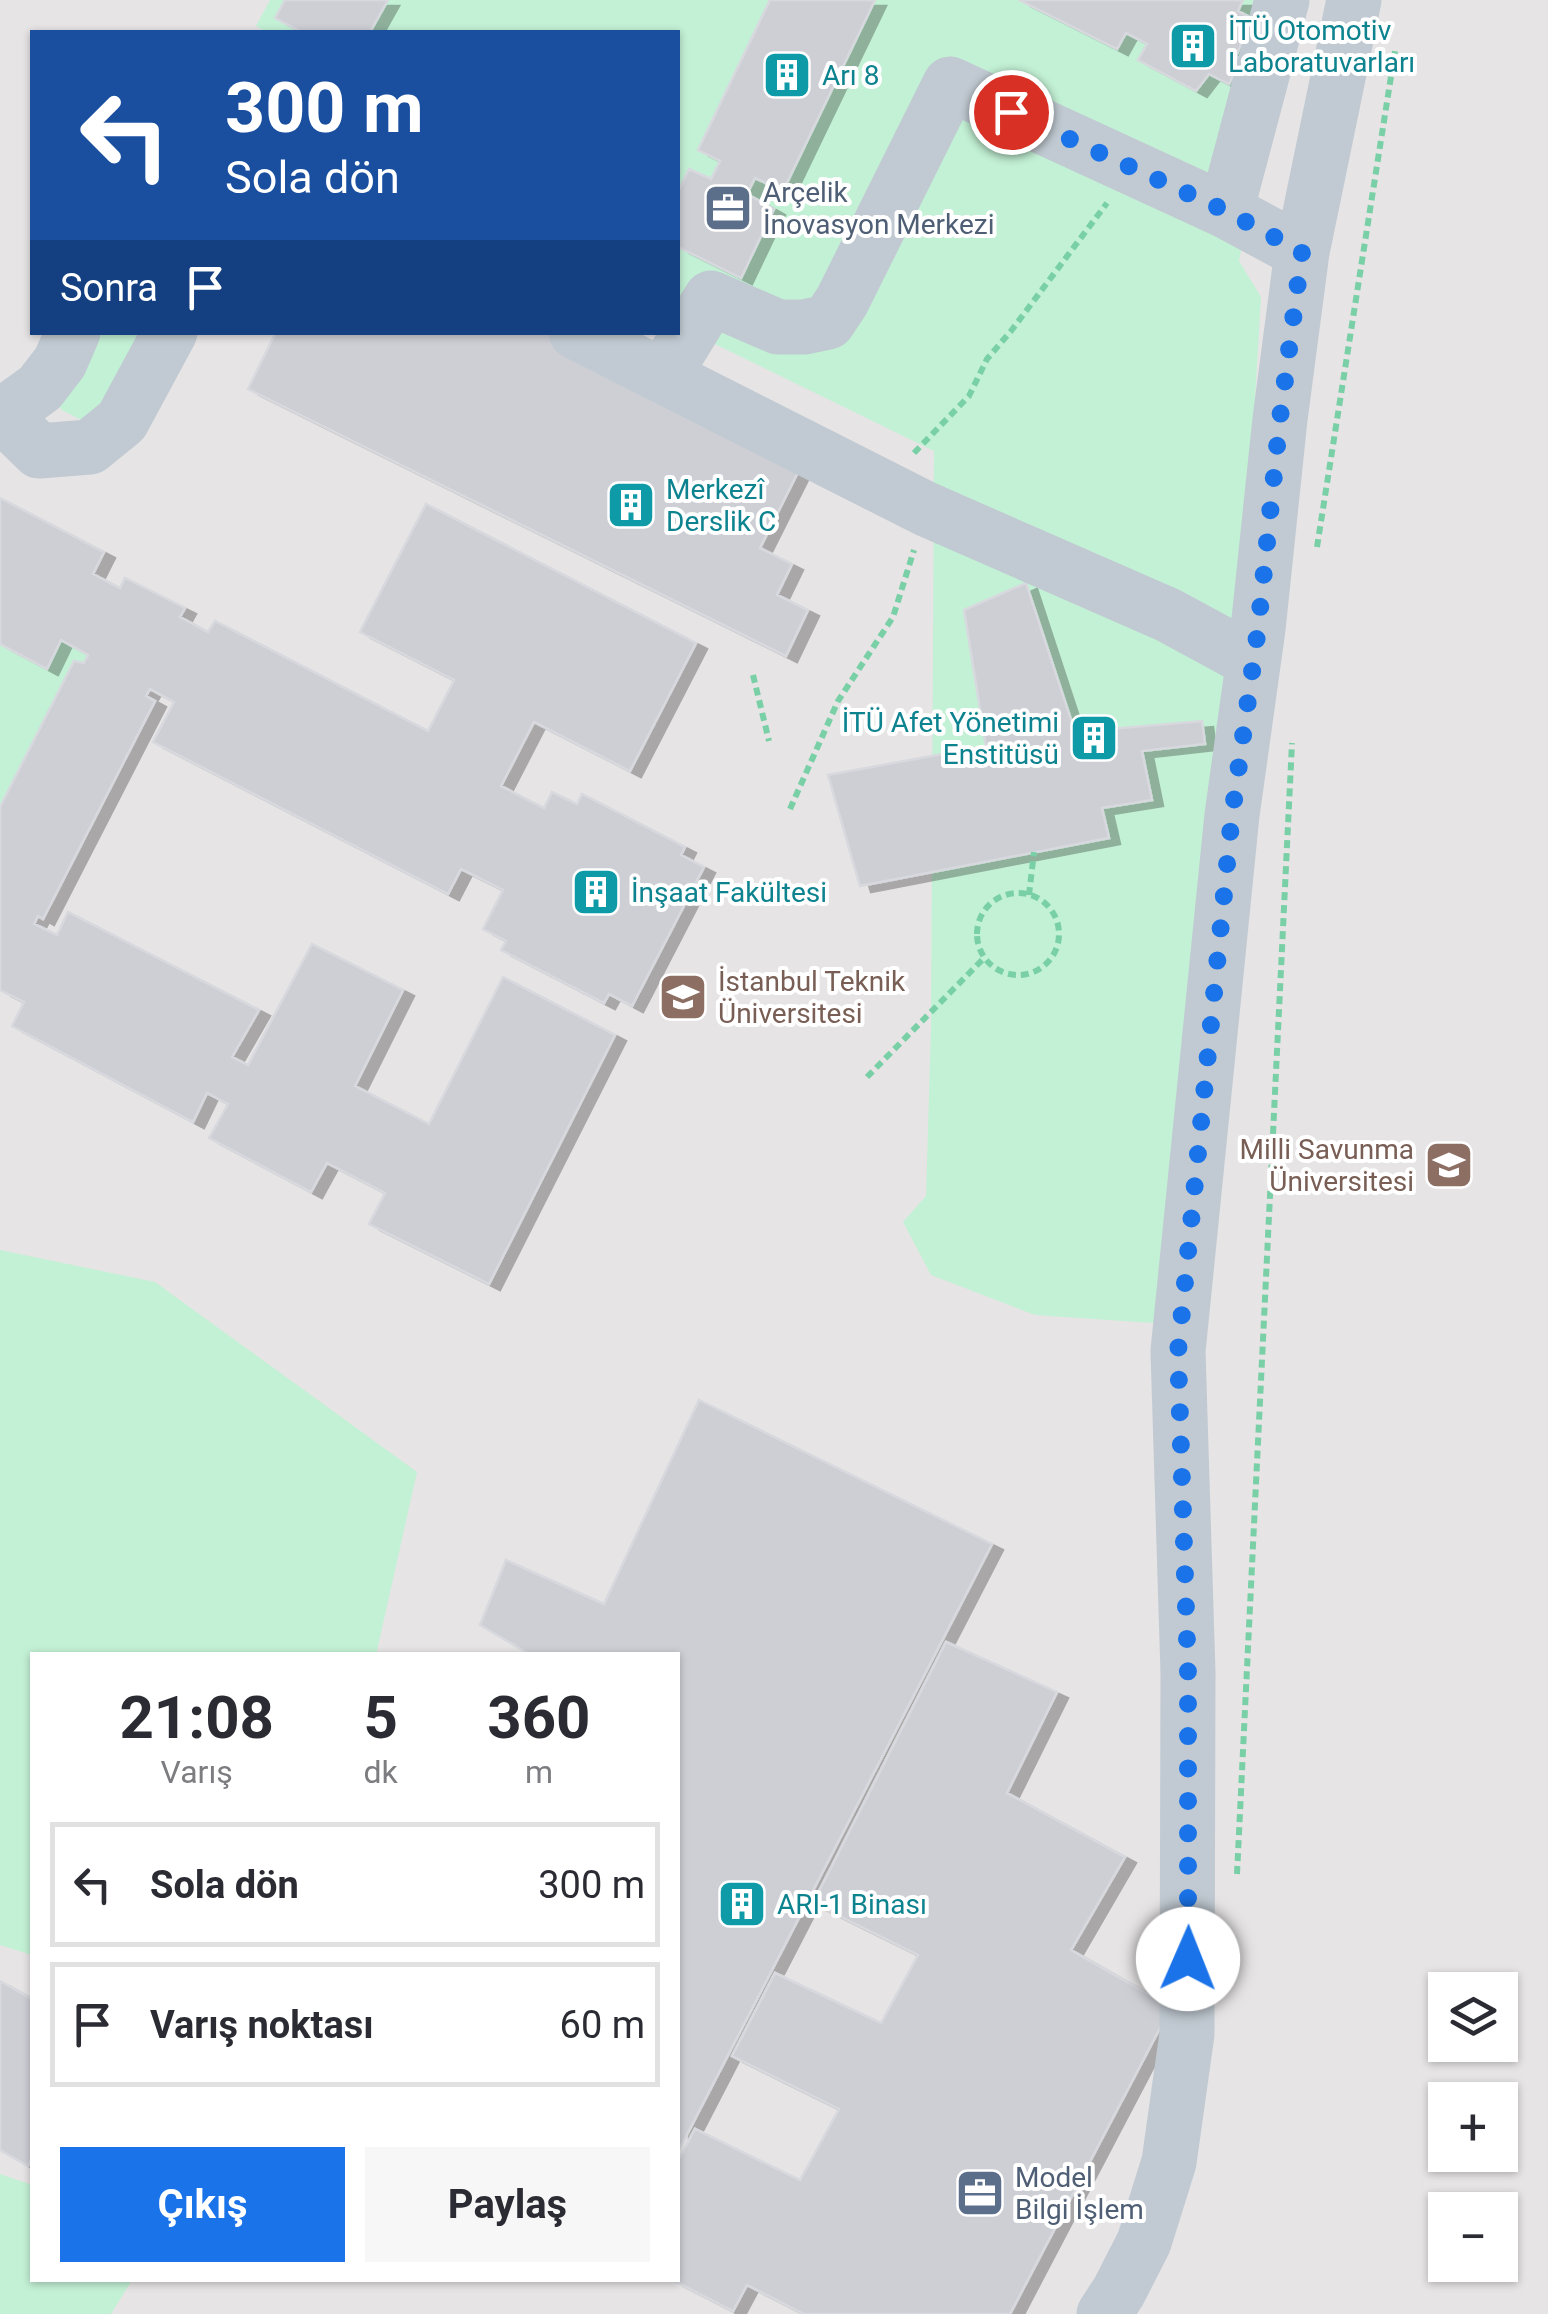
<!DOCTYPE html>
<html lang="tr">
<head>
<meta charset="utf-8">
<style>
	:root { --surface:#fff; --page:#f7f7f7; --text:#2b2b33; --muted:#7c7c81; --line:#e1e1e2; --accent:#1a73e8 }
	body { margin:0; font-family:Roboto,sans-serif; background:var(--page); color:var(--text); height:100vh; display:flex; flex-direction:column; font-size:38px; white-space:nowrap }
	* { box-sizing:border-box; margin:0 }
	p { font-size:32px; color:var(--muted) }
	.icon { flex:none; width:55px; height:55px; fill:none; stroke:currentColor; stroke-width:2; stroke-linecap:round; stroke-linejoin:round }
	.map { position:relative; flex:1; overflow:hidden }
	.sheet { position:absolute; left:30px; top:1652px; width:650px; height:630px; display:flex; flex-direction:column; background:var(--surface); border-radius:0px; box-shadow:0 2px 8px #0004 }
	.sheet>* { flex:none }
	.guide { position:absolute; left:30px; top:30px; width:650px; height:305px; border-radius:0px; box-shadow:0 2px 8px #0004; background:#1a4fa0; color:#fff; overflow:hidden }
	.controls { position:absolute; left:1428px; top:1972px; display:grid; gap:20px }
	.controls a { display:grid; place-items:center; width:90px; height:90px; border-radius:0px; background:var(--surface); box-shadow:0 2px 8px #0004; font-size:50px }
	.pin { position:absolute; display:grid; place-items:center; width:85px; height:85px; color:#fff; margin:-42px; border:5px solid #fff; border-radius:50%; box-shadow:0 2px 10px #0007 }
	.me { position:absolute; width:110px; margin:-55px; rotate:1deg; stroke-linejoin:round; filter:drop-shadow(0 0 8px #0008) }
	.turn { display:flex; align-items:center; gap:35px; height:210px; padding:0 30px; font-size:45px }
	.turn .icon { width:130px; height:130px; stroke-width:2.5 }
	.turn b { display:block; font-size:70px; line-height:85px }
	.then { display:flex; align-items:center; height:95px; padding:0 30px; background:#0003; gap:20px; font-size:38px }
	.eta { display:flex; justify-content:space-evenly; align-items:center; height:170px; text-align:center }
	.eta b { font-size:60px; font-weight:700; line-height:70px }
	.cta { display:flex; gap:20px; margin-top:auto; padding:20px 30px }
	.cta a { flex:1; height:115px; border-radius:0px; background:var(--accent); color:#fff; font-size:40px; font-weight:700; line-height:115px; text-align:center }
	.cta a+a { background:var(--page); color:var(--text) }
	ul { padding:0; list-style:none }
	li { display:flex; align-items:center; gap:30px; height:125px; margin:0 20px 15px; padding:0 10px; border:5px solid var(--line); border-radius:0px }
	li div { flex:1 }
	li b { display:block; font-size:38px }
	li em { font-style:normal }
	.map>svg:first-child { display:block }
	.education { fill:#e6e4e5; fill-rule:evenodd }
	.green { fill:#c3f1d5 }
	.building { fill:#cdcfd5; stroke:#d7d9de; stroke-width:2.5; filter:url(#shadow) }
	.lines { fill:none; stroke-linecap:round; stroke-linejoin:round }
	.path { stroke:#7ad0a6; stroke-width:6; stroke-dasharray:8 5; stroke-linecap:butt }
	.minor { stroke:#c1cad2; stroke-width:55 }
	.route { stroke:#1a73e8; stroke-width:18; stroke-dasharray:0 32.4 }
	.labels { text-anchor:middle; stroke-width:8; stroke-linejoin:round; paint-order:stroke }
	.culture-label { font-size:28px; fill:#0d838f; stroke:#fff; text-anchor:start }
	.service-label { font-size:28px; fill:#4e5e75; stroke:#fff; text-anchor:start }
	.education-label { font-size:28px; fill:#785e54; stroke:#fff; text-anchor:start }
</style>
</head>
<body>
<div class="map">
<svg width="1548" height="2314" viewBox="0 0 1548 2314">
	<defs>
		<filter id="shadow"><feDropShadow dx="11" dy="6" stdDeviation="0" flood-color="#0004"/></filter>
	</defs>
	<rect width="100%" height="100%" fill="#f5f3f3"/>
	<path class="education" d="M 0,0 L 1548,0 L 1548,2314 L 0,2314 ZM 32,32 L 678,32 L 678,332 L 32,332 ZM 32,1655 L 678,1655 L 678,2280 L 32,2280 ZM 1445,1990 L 1500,1990 L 1500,2045 L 1445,2045 ZM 1445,2100 L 1500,2100 L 1500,2155 L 1445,2155 ZM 1445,2210 L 1500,2210 L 1500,2265 L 1445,2265 Z"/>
	<path class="green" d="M 270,0 L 1291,0 L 1239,261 L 1261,297 L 1243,602 L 1168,1324 L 1035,1315 L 931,1275 L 903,1222 L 926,1196 L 931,1027 L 934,451 L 678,326 L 678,32 L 266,32 L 256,26 Z
		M 91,333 L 148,333 L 89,424 L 62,410 L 56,402 Z
		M 61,640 L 88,655 L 84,663 L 74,661 L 0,807 L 0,644 Z
		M 0,1250 L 155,1282 L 417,1472 L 376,1655 L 32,1655 L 32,1955 L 0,1945 Z
		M 0,2174 L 32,2185 L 32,2280 L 132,2280 L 111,2314 L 0,2314 Z"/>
	<path class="building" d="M 285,0 L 388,0 L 370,32 L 301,32 L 275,18 Z
		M 770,0 L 875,0 L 783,191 L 755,178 L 747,194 L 774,209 L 741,278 L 678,247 L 678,192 L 689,169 L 711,179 L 720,161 L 698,150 Z
		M 1019,0 L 1243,0 L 1238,11 L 1257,21 L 1243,40 L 1236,56 L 1241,59 L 1229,84 L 1209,74 L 1196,91 L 1138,60 L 1147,44 L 1126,33 L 1117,49 Z
		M 276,332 L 544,332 L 803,462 L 760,548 L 792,564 L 777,595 L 808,610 L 786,656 L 248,389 Z
		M 0,498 L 104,552 L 93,574 L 120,588 L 125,578 L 185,608 L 180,617 L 208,632 L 215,621 L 428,731 L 454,680 L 360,632 L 426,504 L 696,643 L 630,771 L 534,722 L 501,786 L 544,808 L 552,792 L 577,804 L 582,794 L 685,847 L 681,855 L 704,867 L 632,1006 L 609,994 L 604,1003 L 501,950 L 506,941 L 483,929 L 503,890 L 461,869 L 448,894 L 153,742 L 174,702 L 150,689 L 146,696 L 155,701 L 43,919 L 38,916 L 34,924 L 57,935 L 68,912 L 259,1010 L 232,1057 L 248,1065 L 312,944 L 403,990 L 355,1086 L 429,1124 L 503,977 L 615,1035 L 489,1284 L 369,1224 L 385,1193 L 327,1163 L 311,1192 L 209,1138 L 228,1104 L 207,1093 L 193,1122 L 12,1026 L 24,1002 L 0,990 L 0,807 L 74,661 L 84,663 L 88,655 L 61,640 L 47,669 L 0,644 Z
		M 1026,583 L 1075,732 L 1202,721 L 1205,744 L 1142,751 L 1152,800 L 1102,808 L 1109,838 L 860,886 L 828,775 L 986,746 L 964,610 Z
		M 699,1400 L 992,1544 L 678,2152 L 678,1655 L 531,1655 L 480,1625 L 506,1560 L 604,1604 Z
		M 946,1642 L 1057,1692 L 1007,1793 L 1125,1857 L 1071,1950 L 1171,2007 L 1010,2314 L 804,2314 L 747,2285 L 733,2311 L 672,2280 L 678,2280 L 678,2161 L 695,2129 L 800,2180 L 839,2109 L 732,2056 L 775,1973 L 881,2023 L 918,1955 L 813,1903 Z
		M 0,1981 L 32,1999 L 32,2158 L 28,2166 L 0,2150 Z"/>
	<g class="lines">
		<path class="path" d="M 914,453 L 969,396 L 987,359 L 1011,331 L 1107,203
			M 1317,547 L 1395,51
			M 753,675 L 769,741
			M 790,809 L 838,701 L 893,617 L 914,550
			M977 934a41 41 0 1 1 82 0a41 41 0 1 1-82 0Z
			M 1029,895 L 1034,852
			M 867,1077 L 985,957
			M 1237,1874 L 1292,743"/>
		<path class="minor" d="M 1226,211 L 1282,0
			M 576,332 L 926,509 L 1168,615 L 1253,661
			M 663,376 L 711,298 L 778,327 L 804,327 L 828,322 L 842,301 L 950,84 L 1226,211 L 1302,252
			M 0,413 L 39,451 L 90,447 L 122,421 L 170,332
			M 4,414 L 40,388 L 60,362 L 73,332
			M 1104,2314 L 1119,2291 L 1144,2242 L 1169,2162 L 1187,2034 L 1188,1673 L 1178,1351 L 1232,815 L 1258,629 L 1280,419 L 1302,252 L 1354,0"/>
	</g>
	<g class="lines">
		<path class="route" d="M 1011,112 L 1226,211 L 1302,252 L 1280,418 L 1258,629 L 1232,815 L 1178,1352 L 1188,1673 L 1188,1959"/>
	</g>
	<defs>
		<g id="building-square" transform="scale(2.5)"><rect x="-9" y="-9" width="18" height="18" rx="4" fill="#0f9aa8" stroke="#fff"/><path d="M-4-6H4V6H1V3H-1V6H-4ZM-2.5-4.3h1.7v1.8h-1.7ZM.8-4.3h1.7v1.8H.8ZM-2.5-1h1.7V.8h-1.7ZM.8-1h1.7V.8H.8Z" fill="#fff"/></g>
		<g id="office-square" transform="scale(2.5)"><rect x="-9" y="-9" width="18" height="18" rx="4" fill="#5c6f8a" stroke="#fff"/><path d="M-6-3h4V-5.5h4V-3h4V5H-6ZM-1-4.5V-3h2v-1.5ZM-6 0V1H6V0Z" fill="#fff"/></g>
		<g id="university-square" transform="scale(2.5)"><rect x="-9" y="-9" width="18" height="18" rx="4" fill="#8d6e63" stroke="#fff"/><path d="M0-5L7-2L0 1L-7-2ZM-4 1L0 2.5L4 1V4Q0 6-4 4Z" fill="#fff"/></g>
	</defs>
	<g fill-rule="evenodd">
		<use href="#building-square" x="1193" y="46"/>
		<use href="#building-square" x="787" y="75"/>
		<use href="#office-square" x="728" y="208"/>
		<use href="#building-square" x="631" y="505"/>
		<use href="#building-square" x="1094" y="738"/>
		<use href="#building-square" x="596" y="892"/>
		<use href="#university-square" x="683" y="997"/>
		<use href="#university-square" x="1449" y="1165"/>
		<use href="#building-square" x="742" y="1904"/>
		<use href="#office-square" x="980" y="2193"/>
	</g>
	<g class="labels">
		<g class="culture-label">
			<text x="1228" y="40">İTÜ Otomotiv<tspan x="1228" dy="32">Laboratuvarları</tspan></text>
			<text x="822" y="85">Arı 8</text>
			<text x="666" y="499">Merkezî<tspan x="666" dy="32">Derslik C</tspan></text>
			<text x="1059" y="732" text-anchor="end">İTÜ Afet Yönetimi<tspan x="1059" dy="32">Enstitüsü</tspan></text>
			<text x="631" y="902">İnşaat Fakültesi</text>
			<text x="777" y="1914">ARI-1 Binası</text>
		</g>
		<g class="service-label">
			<text x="763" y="202">Arçelik<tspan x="763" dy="32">İnovasyon Merkezi</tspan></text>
			<text x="1015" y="2187">Model<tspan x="1015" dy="32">Bilgi İşlem</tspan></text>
		</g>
		<g class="education-label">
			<text x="718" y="991">İstanbul Teknik<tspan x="718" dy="32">Üniversitesi</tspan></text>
			<text x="1414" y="1159" text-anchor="end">Milli Savunma<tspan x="1414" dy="32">Üniversitesi</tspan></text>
		</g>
	</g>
</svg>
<div class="controls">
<a><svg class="icon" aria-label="layers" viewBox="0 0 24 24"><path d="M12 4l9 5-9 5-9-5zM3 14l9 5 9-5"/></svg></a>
<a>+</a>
<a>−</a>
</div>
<div class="pin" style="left:1011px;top:112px;background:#d93025"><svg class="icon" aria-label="arrive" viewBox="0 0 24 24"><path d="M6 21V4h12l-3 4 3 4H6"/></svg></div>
<svg class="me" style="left:1188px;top:1959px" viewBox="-20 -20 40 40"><circle r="19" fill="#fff"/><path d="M0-13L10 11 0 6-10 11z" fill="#1a73e8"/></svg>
<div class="guide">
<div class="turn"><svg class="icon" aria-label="left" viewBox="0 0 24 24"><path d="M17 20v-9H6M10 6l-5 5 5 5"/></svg><div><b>300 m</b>Sola dön</div></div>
<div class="then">Sonra<svg class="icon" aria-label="arrive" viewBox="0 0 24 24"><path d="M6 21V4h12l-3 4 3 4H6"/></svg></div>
</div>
<section class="sheet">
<div class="eta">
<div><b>21:08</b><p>Varış</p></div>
<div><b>5</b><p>dk</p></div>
<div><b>360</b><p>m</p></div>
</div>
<ul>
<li><svg class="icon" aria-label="left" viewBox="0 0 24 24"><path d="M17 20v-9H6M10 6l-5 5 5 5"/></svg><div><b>Sola dön</b></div><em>300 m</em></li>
<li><svg class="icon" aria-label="arrive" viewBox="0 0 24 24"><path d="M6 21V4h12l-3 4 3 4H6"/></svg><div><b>Varış noktası</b></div><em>60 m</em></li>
</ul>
<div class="cta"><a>Çıkış</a><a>Paylaş</a></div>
</section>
</div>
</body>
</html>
